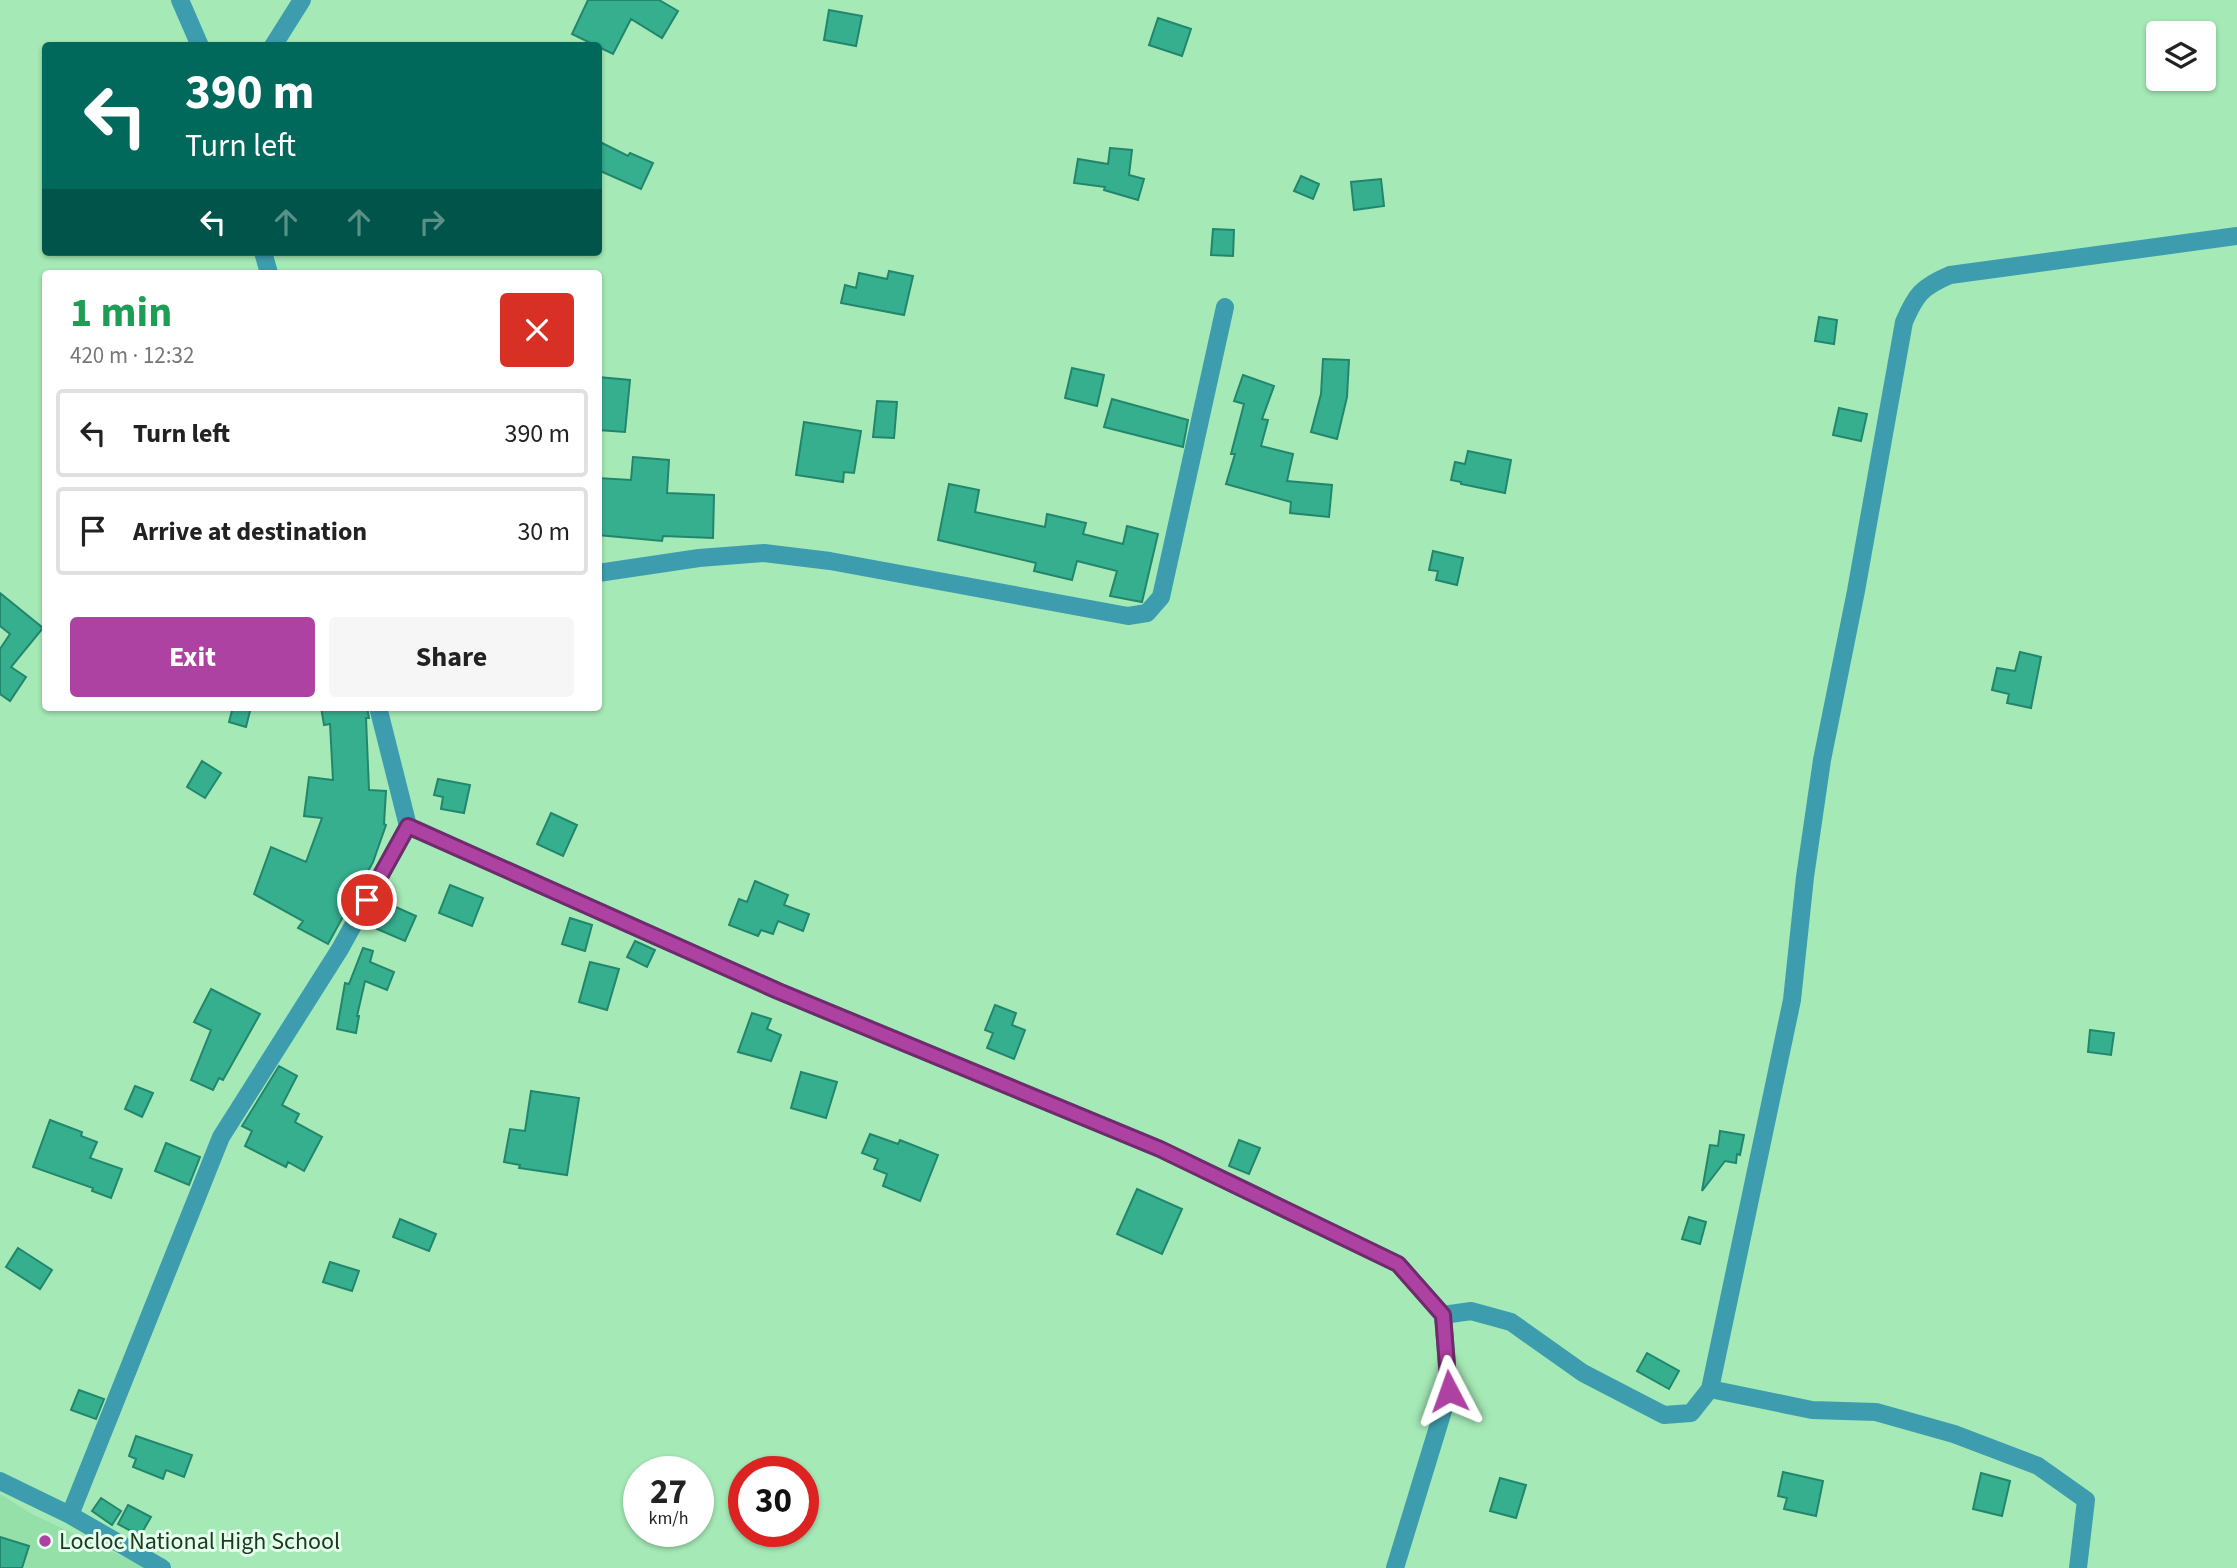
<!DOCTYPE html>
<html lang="en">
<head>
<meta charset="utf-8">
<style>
	:root { --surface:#fff; --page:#f6f6f6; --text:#222; --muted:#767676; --line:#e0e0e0; --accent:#ae42a3 }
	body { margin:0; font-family:"Source Sans 3",sans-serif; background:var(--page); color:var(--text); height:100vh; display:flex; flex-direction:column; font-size:26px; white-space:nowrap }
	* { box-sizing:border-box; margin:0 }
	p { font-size:23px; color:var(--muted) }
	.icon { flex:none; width:38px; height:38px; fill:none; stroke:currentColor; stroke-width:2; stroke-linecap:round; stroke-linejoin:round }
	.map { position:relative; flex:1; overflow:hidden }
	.side { position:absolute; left:42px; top:270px; width:560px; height:441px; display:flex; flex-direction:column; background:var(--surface); border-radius:7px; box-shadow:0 2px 5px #0004 }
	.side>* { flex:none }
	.hud { position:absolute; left:42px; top:42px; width:560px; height:214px; border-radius:7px; box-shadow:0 2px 5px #0004; background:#00695c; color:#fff; overflow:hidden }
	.controls { position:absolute; left:2146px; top:21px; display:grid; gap:14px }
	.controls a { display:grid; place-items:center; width:70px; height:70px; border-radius:7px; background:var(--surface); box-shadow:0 2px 5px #0004; font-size:35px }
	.speed { position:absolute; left:623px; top:1456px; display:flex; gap:14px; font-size:35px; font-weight:700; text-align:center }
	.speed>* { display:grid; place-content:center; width:91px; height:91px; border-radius:50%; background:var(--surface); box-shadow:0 2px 5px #0004; line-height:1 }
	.speed small { font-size:18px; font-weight:400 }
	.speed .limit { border:10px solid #d22; background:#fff; color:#111 }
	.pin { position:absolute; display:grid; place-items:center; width:60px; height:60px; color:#fff; margin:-30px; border:4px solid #fff; border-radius:50%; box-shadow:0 2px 7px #0007 }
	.me { position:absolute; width:77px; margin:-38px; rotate:356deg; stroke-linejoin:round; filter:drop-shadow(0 0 5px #0008) }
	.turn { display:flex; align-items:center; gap:24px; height:147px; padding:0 28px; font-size:32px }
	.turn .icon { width:91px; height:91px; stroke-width:2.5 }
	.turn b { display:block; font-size:49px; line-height:60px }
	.lanes { display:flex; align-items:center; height:66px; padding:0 28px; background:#0003; justify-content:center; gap:35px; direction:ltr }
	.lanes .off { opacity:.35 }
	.round { display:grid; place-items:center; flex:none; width:74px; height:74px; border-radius:7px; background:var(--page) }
	.head { display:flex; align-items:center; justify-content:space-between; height:119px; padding:0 28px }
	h1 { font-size:42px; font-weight:700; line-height:52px; color:#1e9e55 }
	.primary-button { display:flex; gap:14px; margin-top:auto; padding:14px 28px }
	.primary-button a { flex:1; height:80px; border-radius:7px; background:var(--accent); color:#fff; font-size:28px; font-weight:700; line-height:80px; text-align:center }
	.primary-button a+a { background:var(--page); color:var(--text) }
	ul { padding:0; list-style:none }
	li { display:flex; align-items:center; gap:21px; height:88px; margin:0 14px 10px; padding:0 14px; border:4px solid var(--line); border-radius:7px }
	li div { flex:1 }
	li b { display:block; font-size:26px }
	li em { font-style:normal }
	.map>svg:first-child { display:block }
	.built { fill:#95e0a9 }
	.building { fill:#36af8f; stroke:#22866d; stroke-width:2 }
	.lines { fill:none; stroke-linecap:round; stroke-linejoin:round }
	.minor { stroke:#3d9daf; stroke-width:18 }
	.route-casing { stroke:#712b6a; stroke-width:18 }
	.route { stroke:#ae42a3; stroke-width:12 }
	.poi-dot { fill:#ae42a3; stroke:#e4ffea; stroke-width:2.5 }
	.labels { text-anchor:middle; stroke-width:6; stroke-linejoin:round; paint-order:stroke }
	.poi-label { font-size:24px; fill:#1c3724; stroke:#e4ffea; text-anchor:start }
</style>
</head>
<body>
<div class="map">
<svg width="2237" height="1568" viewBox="0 0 2237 1568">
	<rect width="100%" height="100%" fill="#a5e9b6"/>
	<path class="built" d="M 0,1494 L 32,1514 L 147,1568 L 0,1568 Z"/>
	<path class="building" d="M 588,0 L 659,0 L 678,11 L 662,38 L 631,19 L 613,54 L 572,34 Z
		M 829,10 L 862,16 L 856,46 L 824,40 Z
		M 1158,18 L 1191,29 L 1182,56 L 1149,45 Z
		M 598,141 L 628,156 L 630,153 L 653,163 L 641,189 L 598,170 Z
		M 1110,148 L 1132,150 L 1129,175 L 1144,179 L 1138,200 L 1104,190 L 1105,187 L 1074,183 L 1078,159 L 1108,164 Z
		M 1301,176 L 1319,184 L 1313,199 L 1294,191 Z
		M 1381,179 L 1384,206 L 1354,210 L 1351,182 Z
		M 1213,229 L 1234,230 L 1233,256 L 1211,255 Z
		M 889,271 L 913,276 L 904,315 L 841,303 L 845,285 L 856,288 L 859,273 L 887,279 Z
		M 1819,317 L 1837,320 L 1834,344 L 1815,341 Z
		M 1323,359 L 1349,360 L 1347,397 L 1337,439 L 1311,432 L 1321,394 Z
		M 1072,368 L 1104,375 L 1097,406 L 1065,398 Z
		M 1243,375 L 1274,386 L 1262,419 L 1268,420 L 1261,446 L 1293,454 L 1287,481 L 1332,485 L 1329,517 L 1290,513 L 1291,502 L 1226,484 L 1235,454 L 1231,454 L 1244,404 L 1234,401 Z
		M 598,377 L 630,380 L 625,432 L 598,430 Z
		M 1112,399 L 1188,420 L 1183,447 L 1104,427 Z
		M 877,401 L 897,402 L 894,438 L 873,437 Z
		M 1839,408 L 1867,414 L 1861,441 L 1833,435 Z
		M 804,422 L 861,431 L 854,473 L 844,472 L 843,482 L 796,475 Z
		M 1468,451 L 1511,460 L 1505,493 L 1461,484 L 1461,482 L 1451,480 L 1455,462 L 1465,464 Z
		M 633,457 L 669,460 L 667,493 L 714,495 L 713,538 L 663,536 L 662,541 L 598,535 L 598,478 L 631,480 Z
		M 949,484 L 979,490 L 975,512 L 1045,527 L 1047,514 L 1086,523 L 1083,534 L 1123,544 L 1127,526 L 1158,534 L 1142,602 L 1110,596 L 1117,571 L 1077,561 L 1072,580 L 1034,571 L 1036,563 L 938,540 Z
		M 1433,551 L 1463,558 L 1457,585 L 1436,580 L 1438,571 L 1429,570 Z
		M 0,593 L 43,628 L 11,667 L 26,677 L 10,701 L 0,694 L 0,649 L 10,634 L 0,626 Z
		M 2020,652 L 2041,657 L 2031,708 L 2007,703 L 2009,694 L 1992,690 L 1997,668 L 2015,671 Z
		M 233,707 L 251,707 L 246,727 L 229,722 Z
		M 321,707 L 367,707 L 369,718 L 366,718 L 369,790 L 386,791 L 384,824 L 386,825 L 373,862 L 328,944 L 298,928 L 303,921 L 254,894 L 271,847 L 306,862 L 322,818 L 304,816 L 309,777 L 333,780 L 330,724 L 324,725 Z
		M 202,761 L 221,773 L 205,798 L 187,787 Z
		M 438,779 L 470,785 L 464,813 L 441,809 L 443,797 L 434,795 Z
		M 551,813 L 577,825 L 563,856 L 537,844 Z
		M 755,881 L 788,895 L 784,905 L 809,914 L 803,931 L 778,921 L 773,934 L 761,930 L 758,936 L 729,925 L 739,899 L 747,902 Z
		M 450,885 L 483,898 L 472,926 L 439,913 Z
		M 389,904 L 416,916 L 405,941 L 377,929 Z
		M 570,918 L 592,925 L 585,951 L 562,944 Z
		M 635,941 L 655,950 L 647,967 L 627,957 Z
		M 363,948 L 373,951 L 370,962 L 394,972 L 387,990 L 365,981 L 357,1016 L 359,1016 L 356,1033 L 337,1029 L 345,983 L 349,984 Z
		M 590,962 L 619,969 L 607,1010 L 579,1002 Z
		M 211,989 L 260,1014 L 223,1080 L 219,1078 L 213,1090 L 191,1080 L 211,1030 L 194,1022 Z
		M 995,1005 L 1016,1013 L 1012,1025 L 1025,1030 L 1014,1059 L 987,1048 L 993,1033 L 985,1030 Z
		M 752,1013 L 771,1019 L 767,1029 L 781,1035 L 771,1061 L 738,1052 Z
		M 2090,1030 L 2114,1033 L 2111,1055 L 2088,1052 Z
		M 279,1066 L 297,1076 L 282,1105 L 299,1114 L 295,1122 L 322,1137 L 304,1171 L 288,1162 L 286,1167 L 245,1146 L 252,1131 L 242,1126 Z
		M 801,1072 L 837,1082 L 826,1118 L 791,1108 Z
		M 135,1086 L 153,1093 L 142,1117 L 125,1109 Z
		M 531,1091 L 579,1098 L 567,1175 L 519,1168 L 520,1165 L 504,1162 L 510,1129 L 525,1131 Z
		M 50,1120 L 82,1132 L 81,1136 L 97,1142 L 90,1158 L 122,1169 L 111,1198 L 92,1191 L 93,1188 L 33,1167 Z
		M 1720,1131 L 1744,1135 L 1740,1155 L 1737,1154 L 1736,1163 L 1725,1161 L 1702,1191 L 1710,1145 L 1718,1146 Z
		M 870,1134 L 898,1144 L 900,1140 L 938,1155 L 920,1201 L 883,1186 L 887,1174 L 874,1169 L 878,1159 L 862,1153 Z
		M 1239,1140 L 1260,1148 L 1249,1174 L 1229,1166 Z
		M 166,1143 L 200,1157 L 189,1185 L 155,1171 Z
		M 1137,1189 L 1182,1209 L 1162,1254 L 1117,1234 Z
		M 1689,1217 L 1706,1222 L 1700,1244 L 1682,1239 Z
		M 400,1219 L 436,1234 L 429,1251 L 393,1237 Z
		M 18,1248 L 52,1270 L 40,1289 L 6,1267 Z
		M 330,1262 L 359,1271 L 352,1291 L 323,1282 Z
		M 1647,1353 L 1679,1371 L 1669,1389 L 1637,1371 Z
		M 79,1390 L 104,1399 L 96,1419 L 71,1410 Z
		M 136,1436 L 192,1455 L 184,1477 L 166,1470 L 163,1479 L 133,1467 L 136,1459 L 129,1456 Z
		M 1783,1472 L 1823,1481 L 1816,1516 L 1784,1509 L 1787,1498 L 1778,1496 Z
		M 1981,1473 L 2010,1481 L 2002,1516 L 1973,1509 Z
		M 1500,1478 L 1526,1485 L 1516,1518 L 1490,1511 Z
		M 101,1498 L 121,1511 L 112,1525 L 92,1511 Z
		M 128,1505 L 151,1517 L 140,1536 L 118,1524 Z
		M 0,1537 L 29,1546 L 22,1568 L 0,1568 Z"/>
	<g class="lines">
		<path class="minor" d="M 180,0 L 200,46
			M 273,46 L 302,0
			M 263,252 L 269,273
			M 598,573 L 699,558 L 764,553 L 830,561 L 1128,616 L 1147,613 L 1161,597 L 1225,307
			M 408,826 L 778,991 L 1160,1149 L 1398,1264 L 1443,1315 L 1449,1391 L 1395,1568
			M 1443,1315 L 1471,1311 L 1511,1322 L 1583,1373 L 1664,1415 L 1691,1413 L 1710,1389 L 1792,1000 L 1805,877 L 1822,760 L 1856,591 L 1904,322 C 1916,294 1922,287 1950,275 L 2237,236
			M 1710,1389 L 1812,1410 L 1876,1412 L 1954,1434 L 2038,1466 L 2086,1500 L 2078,1568
			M 0,1481 L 70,1515 L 221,1137 L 340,949 L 408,826 L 378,707
			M 70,1515 L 162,1568"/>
	</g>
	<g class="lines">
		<g class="route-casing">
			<path id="route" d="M 367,900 L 408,826 L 778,991 L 1160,1149 L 1398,1264 L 1443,1315 L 1449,1391"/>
		</g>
		<use href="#route" class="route"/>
	</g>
	<circle class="poi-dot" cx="45" cy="1541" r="7"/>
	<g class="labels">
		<g class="poi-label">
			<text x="59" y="1549">Locloc National High School</text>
		</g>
	</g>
</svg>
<div class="controls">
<a><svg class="icon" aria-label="layers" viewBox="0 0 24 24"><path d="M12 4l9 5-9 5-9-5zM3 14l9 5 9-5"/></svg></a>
</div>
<div class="speed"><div>27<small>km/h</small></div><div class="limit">30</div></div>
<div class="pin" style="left:367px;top:900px;background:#d93025"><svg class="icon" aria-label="arrive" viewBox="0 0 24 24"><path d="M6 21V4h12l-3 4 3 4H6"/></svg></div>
<svg class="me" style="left:1449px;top:1391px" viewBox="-20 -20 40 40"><path d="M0-17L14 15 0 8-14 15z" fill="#ae42a3" stroke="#fff" stroke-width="4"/></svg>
<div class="hud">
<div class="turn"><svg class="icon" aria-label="left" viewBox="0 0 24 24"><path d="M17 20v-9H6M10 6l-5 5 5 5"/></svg><div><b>390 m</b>Turn left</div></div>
<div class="lanes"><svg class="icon" aria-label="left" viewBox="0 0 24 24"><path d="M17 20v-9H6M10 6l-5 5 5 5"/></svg><svg class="icon off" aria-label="ahead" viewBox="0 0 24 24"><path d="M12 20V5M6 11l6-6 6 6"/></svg><svg class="icon off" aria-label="ahead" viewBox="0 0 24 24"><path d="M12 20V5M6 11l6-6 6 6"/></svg><svg class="icon off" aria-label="right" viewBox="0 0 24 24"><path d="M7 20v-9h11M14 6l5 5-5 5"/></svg></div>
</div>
<section class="side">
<div class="head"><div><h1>1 min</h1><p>420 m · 12:32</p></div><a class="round" style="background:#d93025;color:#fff"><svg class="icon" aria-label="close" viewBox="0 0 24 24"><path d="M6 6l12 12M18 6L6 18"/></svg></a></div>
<ul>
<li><svg class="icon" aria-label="left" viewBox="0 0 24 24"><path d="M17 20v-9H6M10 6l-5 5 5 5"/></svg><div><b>Turn left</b></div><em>390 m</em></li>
<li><svg class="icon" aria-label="arrive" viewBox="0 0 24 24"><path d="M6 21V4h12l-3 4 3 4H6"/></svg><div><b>Arrive at destination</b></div><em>30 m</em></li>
</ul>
<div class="primary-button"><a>Exit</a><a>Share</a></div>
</section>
</div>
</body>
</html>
